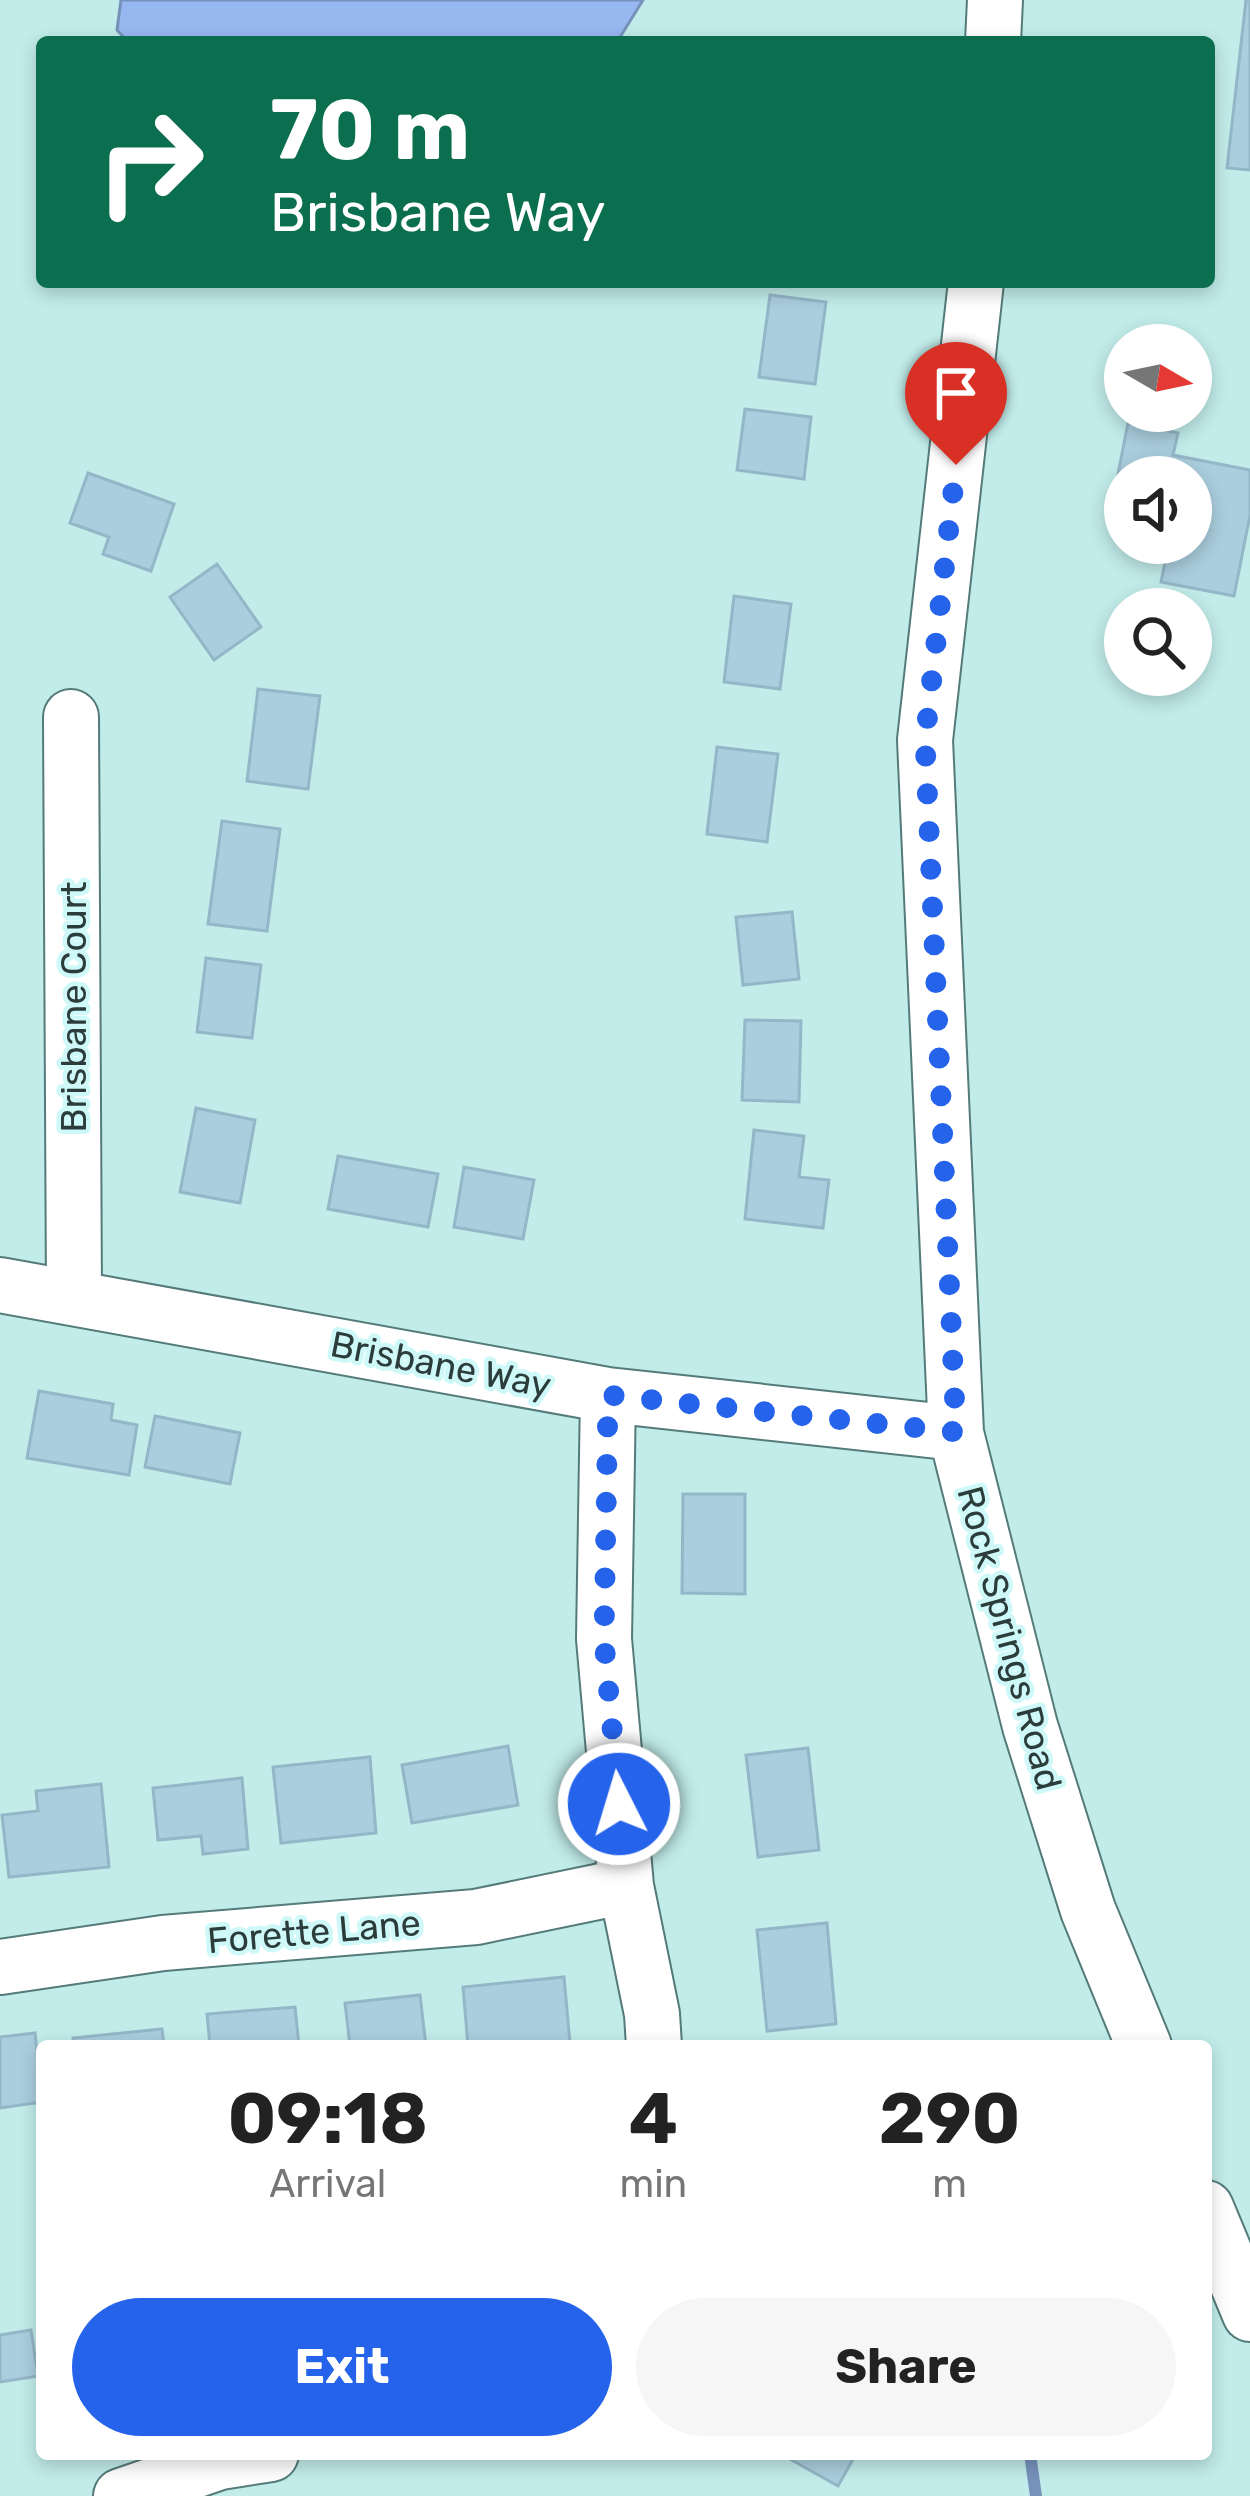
<!DOCTYPE html>
<html lang="en">
<head>
<meta charset="utf-8">
<style>
	:root { --surface:#fff; --page:#f6f6f6; --text:#222; --muted:#767676; --accent:#2563eb }
	body { margin:0; font-family:Rubik,sans-serif; background:var(--page); color:var(--text); height:100vh; display:flex; flex-direction:column; font-size:45px; white-space:nowrap }
	* { box-sizing:border-box; margin:0 }
	p { font-size:39px; color:var(--muted) }
	.icon { flex:none; width:66px; height:66px; fill:none; stroke:currentColor; stroke-width:2; stroke-linecap:round; stroke-linejoin:round }
	.map { position:relative; flex:1; overflow:hidden }
	.details { position:absolute; left:36px; top:2040px; width:1176px; height:420px; display:flex; flex-direction:column; background:var(--surface); border-radius:12px; box-shadow:0 6px 18px #0003 }
	.details>* { flex:none }
	.banner { position:absolute; left:36px; top:36px; width:1179px; height:252px; border-radius:12px; box-shadow:0 6px 18px #0003; background:#0b6e4f; color:#fff; overflow:hidden }
	.needle { width:78px; rotate:99deg }
	.buttons { position:absolute; left:1104px; top:324px; display:grid; gap:24px }
	.buttons a { display:grid; place-items:center; width:108px; height:108px; border-radius:50%; background:var(--surface); box-shadow:0 6px 18px #0003; font-size:60px }
	.pin { position:absolute; display:grid; place-items:center; width:102px; height:102px; color:#fff; margin:-123px -51px; border-radius:50% 50% 50% 0; rotate:-45deg; box-shadow:0 0 12px #0007 }
	.pin .icon { rotate:45deg }
	.me { position:absolute; width:132px; margin:-66px; rotate:355deg; stroke-linejoin:round; filter:drop-shadow(0 0 9px #0008) }
	.turn { display:flex; align-items:center; gap:42px; height:252px; padding:0 36px; font-size:54px }
	.turn .icon { width:156px; height:156px; stroke-width:2.5 }
	.turn b { display:block; font-size:84px; line-height:102px }
	.eta { display:flex; justify-content:space-evenly; align-items:center; height:204px; text-align:center }
	.eta b { font-size:72px; font-weight:700; line-height:84px }
	.button { display:flex; gap:24px; margin-top:auto; padding:24px 36px }
	.button a { flex:1; height:138px; border-radius:72px; background:var(--accent); color:#fff; font-size:48px; font-weight:700; line-height:138px; text-align:center }
	.button a+a { background:var(--page); color:var(--text) }
	.map>svg:first-child { display:block }
	.water { fill:#97b7f1; stroke:#7792ba; stroke-width:3 }
	.lines { fill:none; stroke-linecap:round; stroke-linejoin:round }
	.stream { stroke:#7792ba; stroke-width:12 }
	.building { fill:#aacede; stroke:#94b7c7; stroke-width:3 }
	.minor-casing { stroke:#547b7a; stroke-width:58 }
	.minor { stroke:#fff; stroke-width:54 }
	.route { stroke:#2563eb; stroke-width:21; stroke-dasharray:0 37.8 }
	.labels { text-anchor:middle; stroke-width:9; stroke-linejoin:round; paint-order:stroke }
	.street-label { font-size:36px; fill:#2b3c3b; stroke:#cef9f8 }
</style>
</head>
<body>
<div class="map">
<svg width="1250" height="2496" viewBox="0 0 1250 2496">
	<rect width="100%" height="100%" fill="#c1ecea"/>
	<path class="water" d="M 121,0 L 643,0 L 617,42 L 128,42 L 117,30 Z"/>
	<g class="lines">
		<path class="stream" d="M 1073,2046 L 1074,2046
			M 1030,2454 L 1036,2496"/>
	</g>
	<path class="building" d="M 1246,0 L 1250,0 L 1250,170 L 1227,168 Z
		M 770,295 L 826,302 L 815,384 L 759,377 Z
		M 745,409 L 811,417 L 804,479 L 737,470 Z
		M 1128,423 L 1178,433 L 1173,455 L 1250,470 L 1250,515 L 1234,596 L 1161,582 L 1169,543 L 1191,543 L 1191,477 L 1117,479 Z
		M 88,473 L 174,504 L 151,571 L 103,554 L 109,537 L 70,523 Z
		M 217,564 L 261,627 L 214,660 L 170,597 Z
		M 734,596 L 791,604 L 780,689 L 724,682 Z
		M 258,689 L 320,696 L 308,789 L 247,781 Z
		M 717,747 L 778,754 L 767,842 L 707,834 Z
		M 222,821 L 280,829 L 267,931 L 208,924 Z
		M 792,912 L 799,979 L 743,985 L 736,917 Z
		M 206,958 L 261,965 L 252,1038 L 197,1032 Z
		M 745,1020 L 801,1021 L 799,1102 L 742,1100 Z
		M 196,1108 L 255,1120 L 240,1203 L 180,1192 Z
		M 754,1130 L 804,1136 L 799,1177 L 829,1180 L 823,1228 L 745,1219 Z
		M 338,1156 L 438,1174 L 428,1227 L 328,1209 Z
		M 464,1167 L 534,1180 L 523,1239 L 454,1227 Z
		M 39,1391 L 113,1404 L 111,1420 L 137,1425 L 129,1475 L 27,1458 Z
		M 155,1416 L 240,1433 L 230,1484 L 145,1467 Z
		M 683,1494 L 745,1494 L 745,1594 L 682,1593 Z
		M 508,1746 L 518,1805 L 412,1823 L 402,1765 Z
		M 808,1748 L 819,1850 L 758,1857 L 746,1755 Z
		M 370,1757 L 376,1833 L 281,1843 L 273,1767 Z
		M 242,1778 L 248,1849 L 203,1854 L 201,1836 L 158,1840 L 153,1788 Z
		M 101,1784 L 109,1867 L 9,1877 L 2,1815 L 38,1811 L 36,1791 Z
		M 827,1923 L 836,2024 L 767,2031 L 757,1930 Z
		M 564,1977 L 570,2043 L 468,2046 L 463,1987 Z
		M 420,1995 L 426,2046 L 350,2046 L 345,2003 Z
		M 295,2007 L 299,2046 L 210,2046 L 207,2014 Z
		M 162,2029 L 164,2046 L 74,2046 L 73,2038 Z
		M 35,2033 L 42,2102 L 0,2108 L 0,2037 Z
		M 31,2330 L 38,2376 L 0,2382 L 0,2335 Z
		M 790,2454 L 856,2454 L 838,2486 L 788,2458 Z"/>
	<g class="lines">
		<g class="minor-casing">
			<path id="minor" d="M 993,42 L 995,0
				M 976,282 L 925,740 L 956,1433 L 1030,1726 L 1088,1910 L 1144,2046
				M 71,717 L 74,1296
				M 0,1285 L 608,1395 L 956,1433
				M 608,1395 L 604,1639 L 626,1886 L 652,2014 L 654,2046
				M 0,1967 L 163,1943 L 476,1917 L 626,1886
				M 1206,2208 L 1250,2314
				M 121,2496 L 220,2462 L 271,2454"/>
		</g>
		<use href="#minor" class="minor"/>
	</g>
	<g class="lines">
		<path class="route" d="M 619,1804 L 604,1640 L 608,1395 L 956,1432 L 925,740 L 956,465"/>
	</g>
	<g class="labels">
		<g class="street-label">
			<text transform="translate(73 1007) rotate(-90)" y="13">Brisbane Court</text>
			<text transform="translate(441 1364) rotate(11)" y="13">Brisbane Way</text>
			<text transform="translate(1010 1638) rotate(75)" y="13">Rock Springs Road</text>
			<text transform="translate(314 1931) rotate(-5)" y="13">Forette Lane</text>
		</g>
	</g>
</svg>
<div class="buttons">
<a><svg class="needle" viewBox="-14 -14 28 28"><path d="M0-13l5 13h-10z" fill="#e53935"/><path d="M0 13l5-13h-10z" fill="#767676"/></svg></a>
<a><svg class="icon" aria-label="sound" viewBox="0 0 24 24"><path d="M4 9h4l5-4v14l-5-4H4zM17 9q2 3 0 6"/></svg></a>
<a><svg class="icon" aria-label="search" viewBox="0 0 24 24"><circle cx="10" cy="10" r="6"/><path d="M15 15l6 6"/></svg></a>
</div>
<div class="pin" style="left:956px;top:465px;background:#d93025"><svg class="icon" aria-label="arrive" viewBox="0 0 24 24"><path d="M6 21V4h12l-3 4 3 4H6"/></svg></div>
<svg class="me" style="left:619px;top:1804px" viewBox="-20 -20 40 40"><circle r="17" fill="#2563eb" stroke="#fff" stroke-width="3"/><path d="M0-11L8 9 0 5-8 9z" fill="#fff"/></svg>
<div class="banner">
<div class="turn"><svg class="icon" aria-label="right" viewBox="0 0 24 24"><path d="M7 20v-9h11M14 6l5 5-5 5"/></svg><div><b>70 m</b>Brisbane Way</div></div>
</div>
<section class="details">
<div class="eta">
<div><b>09:18</b><p>Arrival</p></div>
<div><b>4</b><p>min</p></div>
<div><b>290</b><p>m</p></div>
</div>
<div class="button"><a>Exit</a><a>Share</a></div>
</section>
</div>
</body>
</html>
